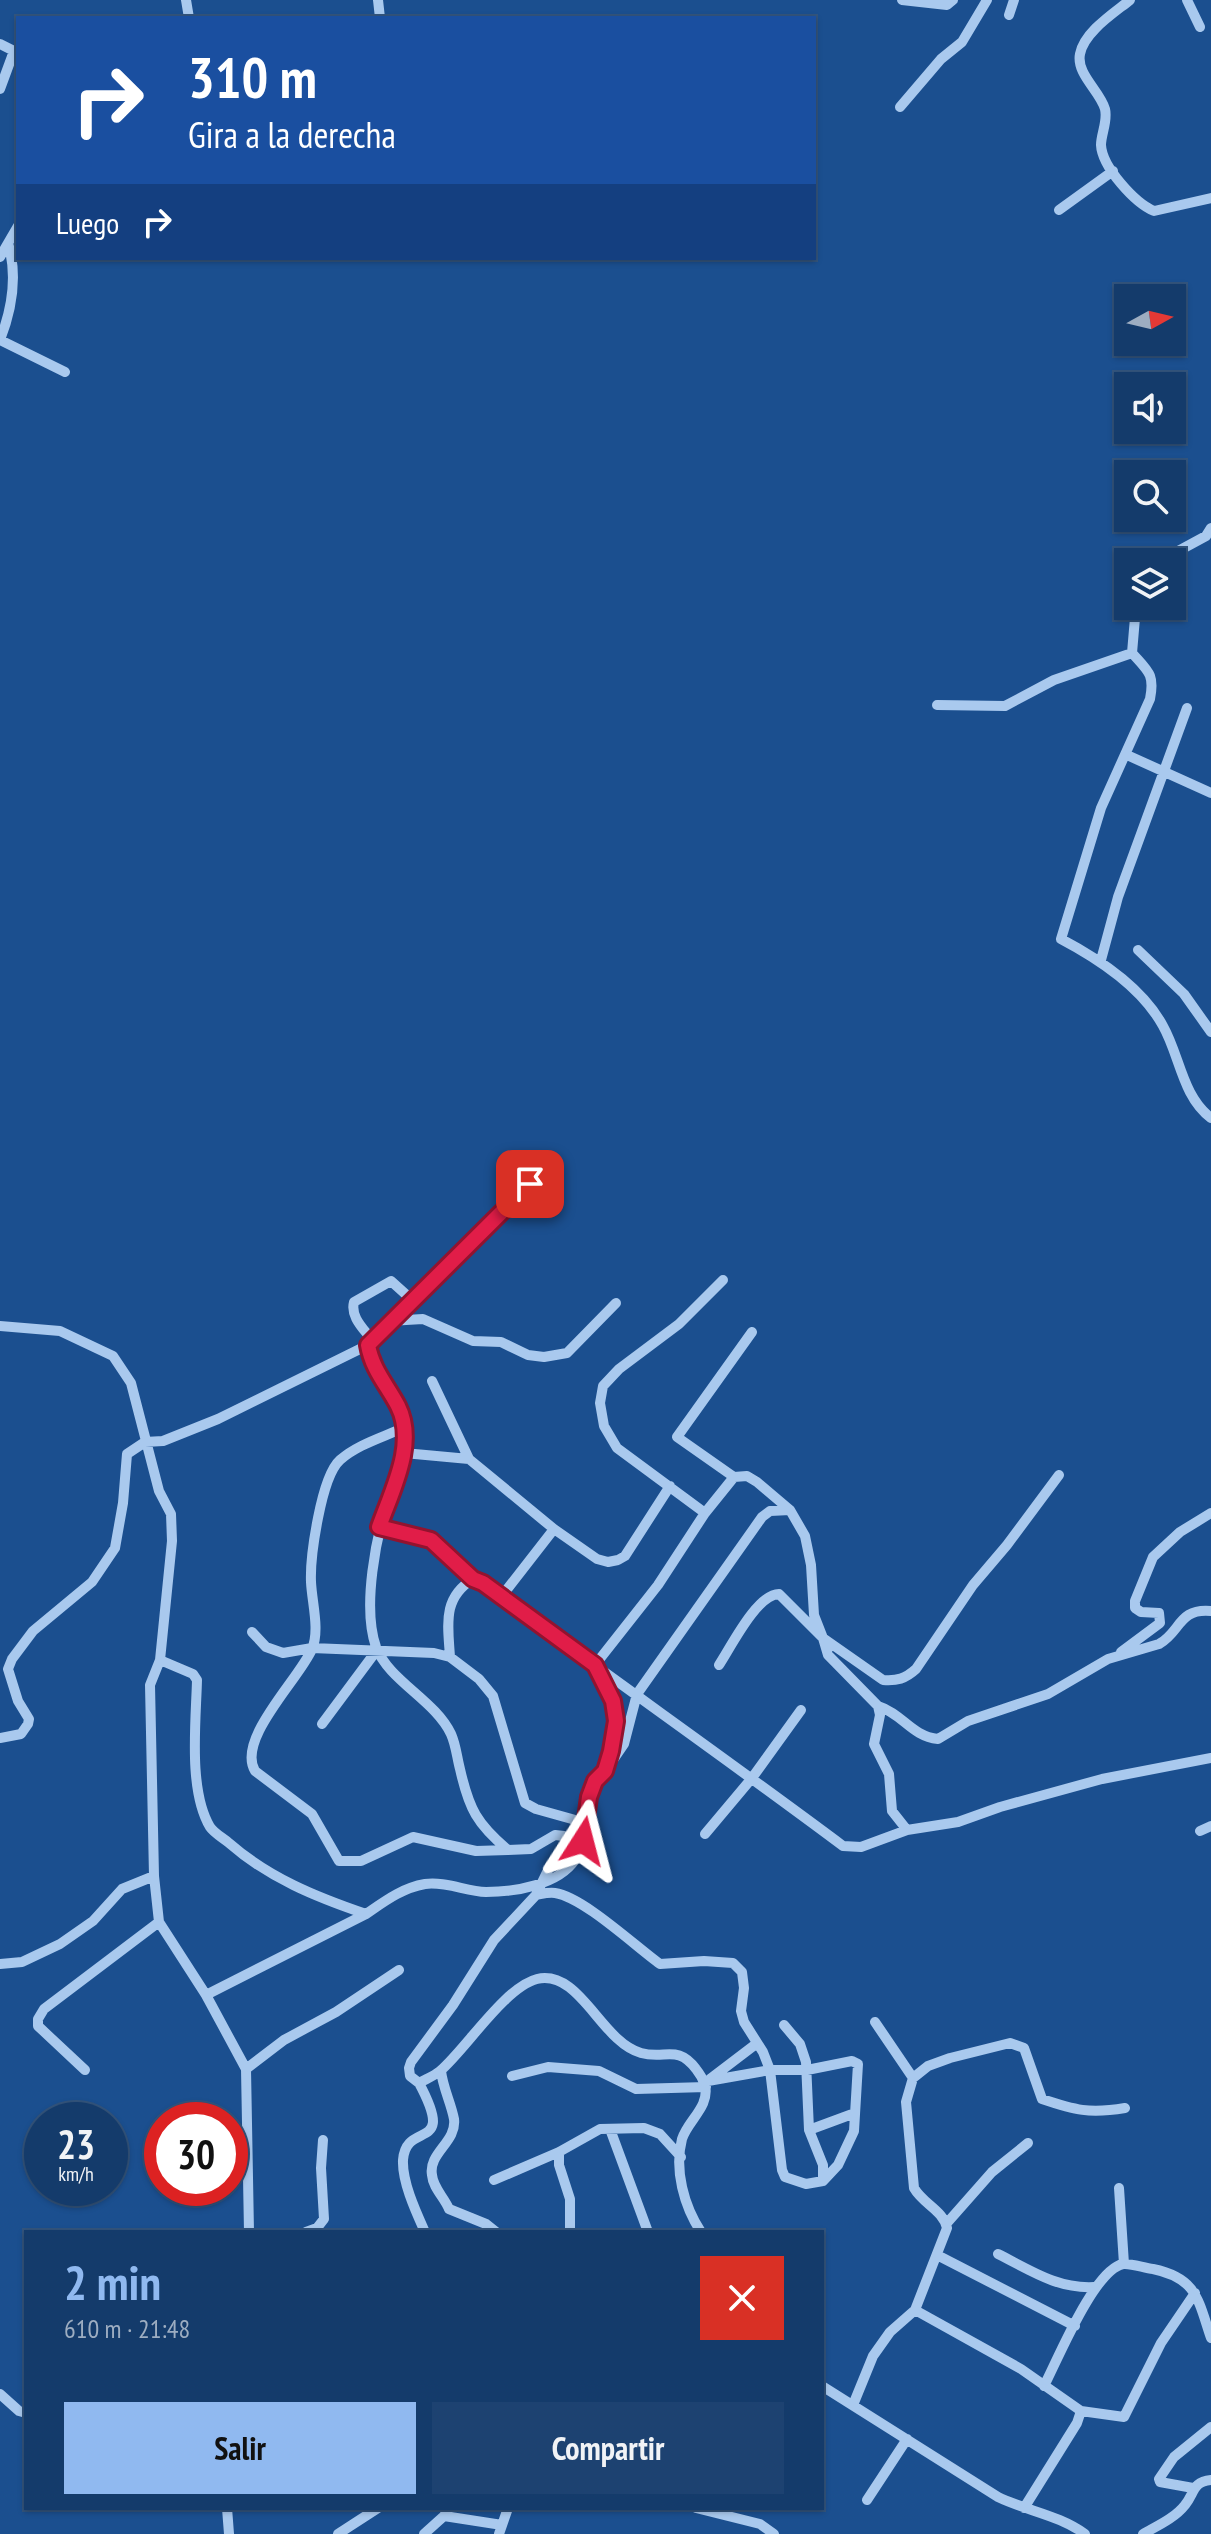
<!DOCTYPE html>
<html lang="es">
<head>
<meta charset="utf-8">
<style>
	:root { --surface:#143b6b; --page:#1d4271; --text:#f1f3f6; --muted:#9dadc1; --line:#33557e; --accent:#90b9f0 }
	body { margin:0; font-family:"PT Sans Narrow",sans-serif; background:var(--page); color:var(--text); height:100vh; display:flex; flex-direction:column; font-size:30px; white-space:nowrap }
	* { box-sizing:border-box; margin:0 }
	p { font-size:26px; color:var(--muted) }
	.icon { flex:none; width:44px; height:44px; fill:none; stroke:currentColor; stroke-width:2; stroke-linecap:round; stroke-linejoin:round }
	.map { position:relative; flex:1; overflow:hidden }
	.sheet { position:absolute; left:24px; top:2230px; width:800px; height:280px; display:flex; flex-direction:column; background:var(--surface); border-radius:0px; box-shadow:0 2px 6px #0004,0 0 0 2px var(--line) }
	.sheet>* { flex:none }
	.banner { position:absolute; left:16px; top:16px; width:800px; height:244px; border-radius:0px; box-shadow:0 2px 6px #0004,0 0 0 2px var(--line); background:#1a4fa0; color:#fff; overflow:hidden }
	.needle { width:52px; rotate:82deg }
	.fabs { position:absolute; left:1114px; top:284px; display:grid; gap:16px }
	.fabs a { display:grid; place-items:center; width:72px; height:72px; border-radius:0px; background:var(--surface); box-shadow:0 2px 6px #0004,0 0 0 2px var(--line); font-size:40px }
	.speed { position:absolute; left:24px; top:2102px; display:flex; gap:16px; font-size:40px; font-weight:700; text-align:center }
	.speed>* { display:grid; place-content:center; width:104px; height:104px; border-radius:50%; background:var(--surface); box-shadow:0 2px 6px #0004,0 0 0 2px var(--line); line-height:1 }
	.speed small { font-size:20px; font-weight:400 }
	.speed .limit { border:12px solid #d22; background:#fff; color:#111 }
	.pin { position:absolute; display:grid; place-items:center; width:68px; height:68px; color:#fff; margin:-34px; border-radius:16px; box-shadow:0 4px 12px #0006 }
	.me { position:absolute; width:88px; margin:-44px; rotate:9deg; stroke-linejoin:round; filter:drop-shadow(0 0 6px #0008) }
	.turn { display:flex; align-items:center; gap:28px; height:168px; padding:0 40px; font-size:36px }
	.turn .icon { width:104px; height:104px; stroke-width:2.5 }
	.turn b { display:block; font-size:56px; line-height:68px }
	.then { display:flex; align-items:center; height:76px; padding:0 40px; background:#0003; gap:16px; font-size:30px }
	.round { display:grid; place-items:center; flex:none; width:84px; height:84px; border-radius:0px; background:var(--page) }
	.headline { display:flex; align-items:center; justify-content:space-between; height:136px; padding:0 40px }
	h1 { font-size:48px; font-weight:800; line-height:60px; color:var(--accent) }
	.cta { display:flex; gap:16px; margin-top:auto; padding:16px 40px }
	.cta a { flex:1; height:92px; border-radius:0px; background:var(--accent); color:#111; font-size:32px; font-weight:800; line-height:92px; text-align:center }
	.cta a+a { background:var(--page); color:var(--text) }
	.map>svg:first-child { display:block }
	.lines { fill:none; stroke-linecap:round; stroke-linejoin:round }
	.minor { stroke:#a9c9ee; stroke-width:10 }
	.route-casing { stroke:#92132f; stroke-width:20 }
	.route { stroke:#e11d48; stroke-width:14 }
</style>
</head>
<body>
<div class="map">
<svg width="1211" height="2534" viewBox="0 0 1211 2534">
	<rect width="100%" height="100%" fill="#1b4f8f"/>
	<g class="lines">
		<path class="minor" d="M 186,0 L 189,18
			M 378,0 L 380,18
			M 902,0 L 947,5 L 953,0
			M 1130,0 C 1114,13 1084,32 1080,54 C 1076,74 1100,91 1105,109 C 1108,121 1101,134 1101,145 C 1102,167 1135,203 1154,211 L 1211,198
			M 1187,0 L 1200,27
			M 1009,15 L 1014,0
			M 0,44 L 14,51 L 0,89
			M 900,107 L 941,59 L 962,42 L 987,0
			M 1059,210 L 1113,171
			M 8,243 C 18,276 12,309 0,340 L 65,372
			M 0,257 L 18,226
			M 1158,562 L 1206,536 L 1211,528
			M 1136,606 L 1132,653 C 1148,671 1155,674 1150,699 L 1101,808 L 1061,939 C 1099,959 1142,987 1163,1026 C 1180,1056 1182,1096 1211,1118
			M 937,705 L 1005,706 L 1054,680 L 1132,653
			M 1127,755 L 1211,793
			M 1138,950 L 1184,994 L 1211,1032
			M 1101,960 L 1118,897 L 1187,708
			M 389,1321 L 423,1319 L 473,1341 L 501,1342 L 528,1355 L 544,1357 L 567,1353 L 616,1303
			M 0,1326 L 60,1331 L 113,1356 L 131,1383 L 159,1491 L 171,1514 L 172,1541 L 160,1660 L 150,1685 L 154,1876 L 159,1922 L 206,1995 L 246,2069 L 249,2232
			M 752,1332 L 677,1437 L 734,1477 L 747,1476 L 757,1482 L 790,1510 L 805,1536 L 811,1565 L 814,1615 L 823,1638 L 883,1680 C 897,1681 905,1679 916,1669 L 973,1585 L 1007,1545 L 1059,1475
			M 372,1340 C 364,1329 350,1317 354,1302 L 391,1281 L 411,1299
			M 368,1345 C 373,1375 399,1397 405,1427 C 410,1450 396,1476 389,1497 C 376,1536 362,1607 376,1647 C 389,1681 435,1700 451,1734 C 456,1745 457,1758 460,1769 C 469,1809 477,1824 508,1850 L 531,1849 L 555,1835 L 564,1836 L 568,1847 L 550,1866 L 536,1895 L 494,1940 L 453,2005 L 411,2062 L 409,2068 L 410,2076 L 419,2083 C 426,2079 434,2076 440,2071 C 465,2050 505,1987 537,1979 C 580,1969 601,2042 641,2053 C 665,2060 677,2044 696,2069 C 700,2074 703,2079 705,2085 C 710,2107 688,2120 682,2139 C 674,2170 684,2206 701,2232
			M 432,1381 L 469,1459
			M 405,1427 C 384,1437 358,1444 340,1460 C 321,1477 310,1557 311,1582 C 312,1603 320,1630 312,1649 C 300,1678 236,1739 255,1771 L 312,1814 L 339,1861 L 361,1861 L 413,1837 L 476,1851 L 508,1850
			M 404,1453 L 469,1459 L 554,1529 L 597,1559 L 608,1562 L 618,1560 L 625,1556 L 670,1486
			M 705,1513 L 617,1448 L 604,1426 L 600,1403 L 603,1386 L 619,1369 L 679,1324 L 723,1280
			M 379,1527 L 431,1540 L 473,1579 L 483,1583 C 602,1672 724,1757 843,1846 L 861,1847 L 907,1830 L 958,1822 L 1000,1807 L 1102,1779 L 1211,1758
			M 501,1597 L 554,1529
			M 252,1632 L 266,1647 L 283,1653 L 312,1648 L 434,1653 L 450,1657 L 479,1679 L 493,1696 L 525,1803 L 536,1809 L 586,1823
			M 1121,1652 L 1160,1623 L 1159,1613 L 1141,1612 L 1135,1608 L 1135,1601 L 1153,1557 L 1180,1532 L 1211,1513
			M 450,1657 C 448,1625 442,1598 473,1579
			M 160,1660 L 193,1674 L 197,1680 C 196,1721 188,1790 210,1827 C 214,1833 223,1838 229,1843 C 269,1878 316,1897 366,1914 C 385,1901 402,1888 425,1884 C 444,1881 466,1891 486,1892 C 515,1892 558,1885 575,1860 C 589,1839 583,1812 592,1789 C 595,1781 602,1777 605,1769 C 625,1728 613,1702 595,1665 L 658,1585 L 705,1513 L 734,1477
			M 719,1665 C 731,1647 757,1594 779,1594 L 823,1638 L 828,1655 L 878,1706 L 880,1715 L 874,1744 L 889,1774 L 892,1811 L 907,1830
			M 878,1706 C 903,1714 911,1736 938,1739 L 968,1721 L 1048,1694 L 1108,1659 L 1159,1644 C 1181,1632 1178,1608 1211,1611
			M 322,1724 L 377,1650
			M 0,1738 L 21,1734 L 28,1724 L 29,1719 L 18,1701 L 8,1669 L 12,1659 L 33,1631 L 92,1582 L 115,1548 L 123,1503 L 127,1454 L 145,1442 L 163,1441 L 218,1419 L 368,1345 L 490,1221 L 550,1166
			M 611,1763 L 624,1744 L 637,1694 L 762,1517 L 770,1511 L 790,1510
			M 1200,1831 L 1211,1826
			M 705,1834 L 752,1778 L 801,1710
			M 536,1895 C 542,1894 548,1892 555,1893 C 583,1897 635,1946 660,1964 L 704,1961 L 733,1963 L 742,1972 L 744,1988 L 741,2011 L 744,2022 L 763,2052 L 770,2070 L 782,2170 L 785,2177 L 806,2184 L 823,2181 L 823,2165 L 809,2130 L 806,2062 L 800,2044 L 784,2025
			M 0,1964 L 22,1962 L 60,1944 L 93,1921 L 122,1889 L 154,1876
			M 206,1995 L 366,1914
			M 875,2022 L 913,2078
			M 246,2069 L 284,2040 L 336,2012 L 399,1970
			M 85,2070 L 38,2026 L 38,2019 L 44,2009 L 159,1922
			M 441,2071 C 443,2088 451,2103 454,2119 C 457,2142 428,2153 432,2175 C 433,2188 444,2197 449,2209 L 486,2224 L 496,2232
			M 512,2076 L 548,2067 L 599,2071 L 636,2089 L 706,2087
			M 710,2079 L 756,2044
			M 419,2083 C 457,2154 406,2119 403,2160 C 402,2182 416,2212 425,2232
			M 705,2084 L 708,2081 L 770,2070 L 807,2070 L 852,2061 L 858,2064 L 854,2131 L 838,2165 L 823,2181
			M 610,2129 L 648,2232
			M 809,2130 L 855,2113
			M 559,2152 L 559,2165 L 570,2199 L 570,2232
			M 494,2180 L 559,2152 L 600,2129 L 644,2128 L 660,2134 L 681,2157
			M 1119,2188 L 1124,2264
			M 947,2223 L 992,2172 L 1028,2143
			M 306,2232 L 317,2228 L 324,2219 L 321,2168 L 323,2140
			M 998,2254 C 1030,2270 1057,2289 1094,2287
			M 937,2255 L 1075,2326
			M 915,2310 L 1021,2369 L 1081,2411 L 1077,2423 L 1024,2508
			M 822,2386 L 998,2497 C 1027,2511 1059,2515 1085,2534
			M 1044,2386 C 1058,2359 1094,2270 1123,2264 C 1131,2263 1144,2268 1153,2269 C 1197,2278 1198,2300 1211,2338
			M 0,2394 L 19,2411 L 26,2413
			M 853,2405 L 873,2356 L 890,2332 L 915,2310 L 947,2228 C 943,2210 923,2204 914,2188 L 906,2102 L 913,2078 L 928,2066 L 950,2058 L 1010,2043 L 1024,2048 L 1042,2099 C 1075,2110 1089,2114 1125,2108
			M 1081,2411 L 1124,2417 L 1161,2343 L 1195,2293
			M 1193,2488 L 1160,2482 L 1159,2479 L 1174,2457 L 1211,2427
			M 867,2500 L 907,2439
			M 227,2508 L 229,2534
			M 696,2508 L 760,2524 L 774,2534
			M 444,2516 L 502,2525
			M 338,2534 L 378,2508
			M 424,2534 L 444,2516 L 449,2508
			M 499,2534 L 508,2508
			M 1143,2534 C 1157,2526 1175,2518 1185,2505 C 1195,2493 1192,2482 1211,2480"/>
	</g>
	<g class="lines">
		<g class="route-casing">
			<path id="route" d="M 530,1184 L 368,1345 C 372,1369 387,1385 398,1406 C 417,1444 392,1490 379,1527 L 431,1540 L 473,1579 L 483,1583 L 595,1665 L 613,1701 L 616,1721 L 611,1751 L 605,1771 L 595,1781 L 589,1797 L 583,1841"/>
		</g>
		<use href="#route" class="route"/>
	</g>
</svg>
<div class="fabs">
<a><svg class="needle" viewBox="-14 -14 28 28"><path d="M0-13l5 13h-10z" fill="#e53935"/><path d="M0 13l5-13h-10z" fill="#9dadc1"/></svg></a>
<a><svg class="icon" aria-label="sound" viewBox="0 0 24 24"><path d="M4 9h4l5-4v14l-5-4H4zM17 9q2 3 0 6"/></svg></a>
<a><svg class="icon" aria-label="search" viewBox="0 0 24 24"><circle cx="10" cy="10" r="6"/><path d="M15 15l6 6"/></svg></a>
<a><svg class="icon" aria-label="layers" viewBox="0 0 24 24"><path d="M12 4l9 5-9 5-9-5zM3 14l9 5 9-5"/></svg></a>
</div>
<div class="speed"><div>23<small>km/h</small></div><div class="limit">30</div></div>
<div class="pin" style="left:530px;top:1184px;background:#d93025"><svg class="icon" aria-label="arrive" viewBox="0 0 24 24"><path d="M6 21V4h12l-3 4 3 4H6"/></svg></div>
<svg class="me" style="left:583px;top:1841px" viewBox="-20 -20 40 40"><path d="M0-17L14 15 0 8-14 15z" fill="#e11d48" stroke="#fff" stroke-width="4"/></svg>
<div class="banner">
<div class="turn"><svg class="icon" aria-label="right" viewBox="0 0 24 24"><path d="M7 20v-9h11M14 6l5 5-5 5"/></svg><div><b>310 m</b>Gira a la derecha</div></div>
<div class="then">Luego<svg class="icon" aria-label="right" viewBox="0 0 24 24"><path d="M7 20v-9h11M14 6l5 5-5 5"/></svg></div>
</div>
<section class="sheet">
<div class="headline"><div><h1>2 min</h1><p>610 m · 21:48</p></div><a class="round" style="background:#d93025;color:#fff"><svg class="icon" aria-label="close" viewBox="0 0 24 24"><path d="M6 6l12 12M18 6L6 18"/></svg></a></div>
<div class="cta"><a>Salir</a><a>Compartir</a></div>
</section>
</div>
</body>
</html>
